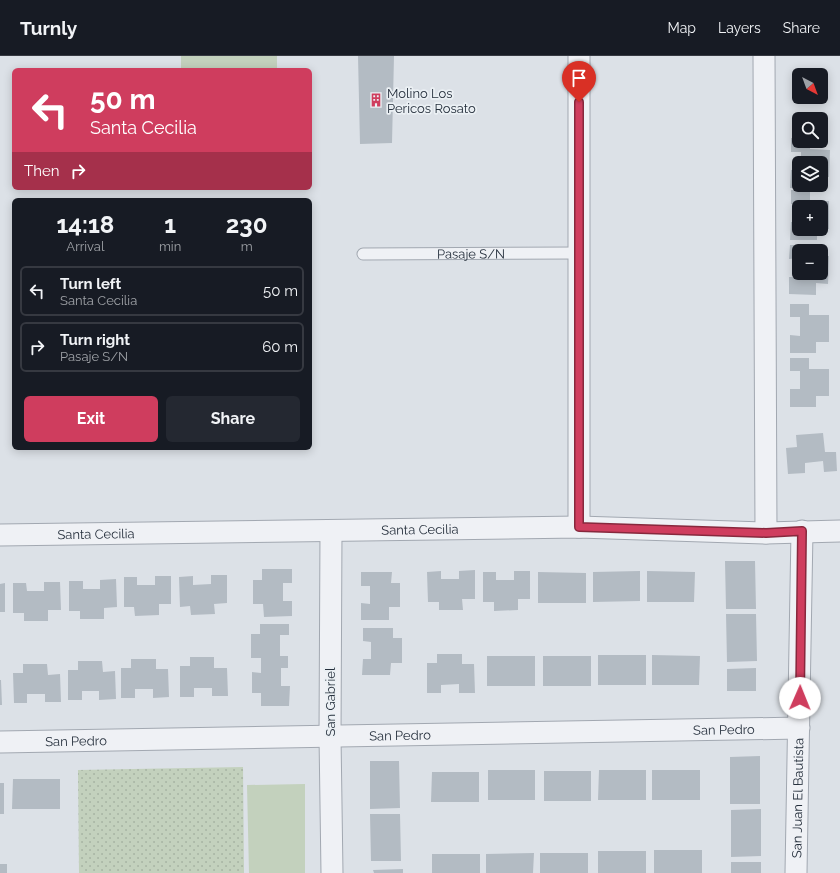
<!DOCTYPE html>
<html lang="en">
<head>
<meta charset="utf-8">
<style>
	:root { --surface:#171b24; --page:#242831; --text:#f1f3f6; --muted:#9ea1a6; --line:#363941; --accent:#cf3d5e }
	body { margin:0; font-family:Raleway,sans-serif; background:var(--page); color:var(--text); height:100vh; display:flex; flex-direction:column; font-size:15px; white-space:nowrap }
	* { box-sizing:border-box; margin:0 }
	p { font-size:13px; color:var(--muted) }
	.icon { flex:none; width:22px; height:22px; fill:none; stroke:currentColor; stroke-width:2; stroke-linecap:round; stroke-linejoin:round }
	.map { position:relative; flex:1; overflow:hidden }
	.drawer { position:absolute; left:12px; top:142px; width:300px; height:252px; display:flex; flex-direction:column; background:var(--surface); border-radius:6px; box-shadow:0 2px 10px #0003 }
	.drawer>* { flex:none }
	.banner { position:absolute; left:12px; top:12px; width:300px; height:122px; border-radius:6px; box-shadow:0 2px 10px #0003; background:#cf3d5e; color:#fff; overflow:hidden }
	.needle { width:26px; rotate:139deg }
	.controls { position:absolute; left:792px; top:12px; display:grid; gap:8px }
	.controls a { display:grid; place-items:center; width:36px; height:36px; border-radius:6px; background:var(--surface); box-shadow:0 2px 10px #0003; font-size:20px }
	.pin { position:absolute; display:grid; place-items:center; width:34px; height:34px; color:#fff; margin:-41px -17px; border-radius:50% 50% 50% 0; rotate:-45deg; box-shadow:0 0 4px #0007 }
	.pin .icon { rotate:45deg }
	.me { position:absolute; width:44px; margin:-22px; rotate:1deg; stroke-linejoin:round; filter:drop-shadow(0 0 3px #0008) }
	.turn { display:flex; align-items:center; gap:14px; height:84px; padding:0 12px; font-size:18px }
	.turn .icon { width:52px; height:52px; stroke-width:2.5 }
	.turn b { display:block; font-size:28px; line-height:34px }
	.then { display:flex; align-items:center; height:38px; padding:0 12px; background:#0003; gap:8px; font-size:15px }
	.eta { display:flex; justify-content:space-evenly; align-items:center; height:68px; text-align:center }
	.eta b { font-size:24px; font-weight:700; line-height:28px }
	.primary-button { display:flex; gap:8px; margin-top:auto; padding:8px 12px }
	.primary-button a { flex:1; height:46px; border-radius:6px; background:var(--accent); color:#fff; font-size:16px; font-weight:700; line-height:46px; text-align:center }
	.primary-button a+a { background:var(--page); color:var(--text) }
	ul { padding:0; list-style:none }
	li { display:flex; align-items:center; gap:12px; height:50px; margin:0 8px 6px; padding:0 4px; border:2px solid var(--line); border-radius:6px }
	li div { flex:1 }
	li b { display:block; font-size:15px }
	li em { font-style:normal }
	header { display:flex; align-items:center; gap:24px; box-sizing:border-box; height:56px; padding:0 20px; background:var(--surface); border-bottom:1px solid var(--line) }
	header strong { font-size:19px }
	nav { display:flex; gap:22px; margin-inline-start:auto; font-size:14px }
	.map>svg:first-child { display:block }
	.green { fill:#c3d1bd }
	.park { fill:url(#park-dots) }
	.building { fill:#b3bbc3 }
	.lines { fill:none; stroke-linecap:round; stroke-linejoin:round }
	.lane-casing { stroke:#a2a8b1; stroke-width:13 }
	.street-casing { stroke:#a2a8b1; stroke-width:23 }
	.lane { stroke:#eff1f5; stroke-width:11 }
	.street { stroke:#eff1f5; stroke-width:21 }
	.route-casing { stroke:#87283d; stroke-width:10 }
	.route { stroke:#cf3d5e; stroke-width:7 }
	.labels { text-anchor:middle; stroke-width:3.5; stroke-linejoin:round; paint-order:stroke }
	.poi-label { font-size:13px; fill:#26303d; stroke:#ebf0f4; text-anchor:start }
	.street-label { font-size:13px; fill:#26303d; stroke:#ebf0f4 }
</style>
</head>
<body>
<header>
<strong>Turnly</strong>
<nav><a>Map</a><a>Layers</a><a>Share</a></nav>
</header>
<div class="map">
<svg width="840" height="817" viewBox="0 0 840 817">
	<defs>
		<pattern id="park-dots" width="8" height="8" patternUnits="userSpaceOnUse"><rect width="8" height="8" fill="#c3d1bd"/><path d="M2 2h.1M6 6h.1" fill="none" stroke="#a7b4a3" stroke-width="1.8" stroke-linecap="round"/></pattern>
	</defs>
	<rect width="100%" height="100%" fill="#dce1e7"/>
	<path class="green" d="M 181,0 L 277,0 L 277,14 L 181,14 Z
		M 305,728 L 305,817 L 249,817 L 247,729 Z"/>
	<path class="park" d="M 243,711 L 244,817 L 79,817 L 78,714 Z"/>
	<path class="building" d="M 358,0 L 394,0 L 392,87 L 360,88 Z
		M 791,82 L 799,82 L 799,85 L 810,85 L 810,93 L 830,94 L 829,121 L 821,121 L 821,107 L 801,107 L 801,96 L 791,96 Z
		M 791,114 L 799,114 L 799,129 L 817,129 L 817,132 L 790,132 Z
		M 791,134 L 810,134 L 810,145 L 829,145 L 829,173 L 821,173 L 821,151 L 801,151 L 801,148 L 791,148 Z
		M 791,166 L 799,166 L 799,173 L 817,173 L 817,184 L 790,184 Z
		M 790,189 L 809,189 L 809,195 L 799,195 L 799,202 L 789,203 Z
		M 821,200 L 829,200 L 828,228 L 816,227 L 816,239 L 789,238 L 789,221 L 800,221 L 800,217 L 821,217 Z
		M 790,248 L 809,248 L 809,259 L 829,259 L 829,286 L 816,286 L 816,297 L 790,297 L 790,279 L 800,280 L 800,261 L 790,261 Z
		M 790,302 L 809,302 L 809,313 L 829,313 L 829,340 L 816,340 L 816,351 L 790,351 L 790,333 L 800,333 L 800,315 L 790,315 Z
		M 823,377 L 825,396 L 836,396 L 837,415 L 824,416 L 823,405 L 805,407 L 805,417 L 788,418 L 786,392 L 797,391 L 796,379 Z
		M 725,505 L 755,505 L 756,553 L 726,553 Z
		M 262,513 L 292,513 L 292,527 L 283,527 L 283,545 L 292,545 L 292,560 L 264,561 L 263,548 L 253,548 L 253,524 L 262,524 Z
		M 475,514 L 475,543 L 462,543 L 463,554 L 439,554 L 439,546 L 428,546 L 427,516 L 441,515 L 441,523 L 459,523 L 459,515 Z
		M 514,515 L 530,515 L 530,543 L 518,543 L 518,554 L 494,555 L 494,546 L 483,546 L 483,516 L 496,516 L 496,524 L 514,524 Z
		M 640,515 L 640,545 L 593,546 L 593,516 Z
		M 647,515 L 695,516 L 694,546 L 647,546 Z
		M 361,516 L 392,516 L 391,527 L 400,527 L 400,551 L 389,551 L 389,564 L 361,564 L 361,547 L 370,548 L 370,530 L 361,530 Z
		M 538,516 L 586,517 L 586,547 L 538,547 Z
		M 211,519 L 227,519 L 227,547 L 214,548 L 215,558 L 191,559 L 190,550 L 180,551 L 179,521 L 193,520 L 193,529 L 211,528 Z
		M 155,520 L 171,520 L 171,548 L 159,548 L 159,559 L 135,560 L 134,551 L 124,551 L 124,521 L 137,521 L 137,529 L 155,529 Z
		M 116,523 L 117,551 L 104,552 L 104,563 L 80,563 L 80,555 L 69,555 L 69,525 L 83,525 L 83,533 L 100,533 L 100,524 Z
		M 44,526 L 60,526 L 61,554 L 48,554 L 48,565 L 24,565 L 24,557 L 13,557 L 13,527 L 26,527 L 27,535 L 44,535 Z
		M 5,527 L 5,556 L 0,556 L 0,528 Z
		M 726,558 L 756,558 L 757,605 L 727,606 Z
		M 260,568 L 289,568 L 289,579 L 280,579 L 280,600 L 288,600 L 288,612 L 281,612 L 281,630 L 290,630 L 289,650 L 261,650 L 261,637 L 252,637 L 252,616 L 261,617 L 261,602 L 251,602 L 251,578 L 260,578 Z
		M 363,572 L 393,572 L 393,582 L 402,582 L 402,607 L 391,607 L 390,619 L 362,619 L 363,603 L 371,603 L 371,586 L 363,585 Z
		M 437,598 L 462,598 L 462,608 L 474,608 L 475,637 L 459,637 L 459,628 L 441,629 L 441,637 L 427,637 L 427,607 L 437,607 Z
		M 598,599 L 646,599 L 646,629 L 598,629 Z
		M 652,599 L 700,600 L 699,629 L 652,629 Z
		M 487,600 L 535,600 L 535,630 L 487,630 Z
		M 543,600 L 591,600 L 591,630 L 543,630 Z
		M 190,601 L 214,601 L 214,612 L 227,612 L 228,640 L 212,640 L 212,632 L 194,632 L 194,641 L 180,641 L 180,610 L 190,610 Z
		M 131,603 L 156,603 L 156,613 L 168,613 L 169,641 L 153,642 L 153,633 L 135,633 L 135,642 L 121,642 L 121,612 L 131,612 Z
		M 78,605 L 102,605 L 103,616 L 115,615 L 116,643 L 99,644 L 99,635 L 82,635 L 82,644 L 68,644 L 68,614 L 78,614 Z
		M 23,608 L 47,608 L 48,619 L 60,618 L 61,646 L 45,646 L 45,638 L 27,638 L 27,647 L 14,647 L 13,617 L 23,617 Z
		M 756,612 L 756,635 L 727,635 L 727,613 Z
		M 0,624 L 1,624 L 2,649 L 0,649 Z
		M 760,700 L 760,748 L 730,748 L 730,701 Z
		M 370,705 L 399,705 L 400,752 L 370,753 Z
		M 488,714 L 535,714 L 535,744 L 488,744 Z
		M 599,714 L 646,714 L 646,744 L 598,744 Z
		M 652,714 L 700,714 L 700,744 L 652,744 Z
		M 544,715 L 591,715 L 591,745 L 544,745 Z
		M 432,716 L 479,716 L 479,746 L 431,746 Z
		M 13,723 L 60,723 L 60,753 L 12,753 Z
		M 0,727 L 4,727 L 4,758 L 0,758 Z
		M 761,753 L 761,800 L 731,801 L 731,754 Z
		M 370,758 L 400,758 L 401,805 L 371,805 Z
		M 654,794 L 702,794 L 702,817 L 654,817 Z
		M 598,795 L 646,795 L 646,817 L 598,817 Z
		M 534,797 L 533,817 L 486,817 L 486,798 Z
		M 540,797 L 588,797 L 588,817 L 540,817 Z
		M 432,798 L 480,798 L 480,817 L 432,817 Z
		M 731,806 L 761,806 L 761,817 L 731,817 Z
		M 0,808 L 7,808 L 7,817 L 0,817 Z
		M 403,813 L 403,817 L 374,817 L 373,814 Z"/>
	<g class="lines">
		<g class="lane-casing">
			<g id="lane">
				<path id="s1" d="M 363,198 L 579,197"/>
			</g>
		</g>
		<g class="street-casing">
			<g id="street">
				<path d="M 579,0 L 579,471"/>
				<path d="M 764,0 L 766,477"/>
				<path d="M 331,475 L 330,680 L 332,817"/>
				<path id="s2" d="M 0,479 L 579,471 L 766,477 L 840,475"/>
				<path id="s3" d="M 0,686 L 799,672"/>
				<path id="s4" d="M 796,817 L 802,475"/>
			</g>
		</g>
		<use href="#lane" class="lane"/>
		<use href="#street" class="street"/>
	</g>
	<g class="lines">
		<g class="route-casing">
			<path id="route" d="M 579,46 L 579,471 L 766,477 L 802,475 L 800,642"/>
		</g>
		<use href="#route" class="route"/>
	</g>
	<defs>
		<g id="building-bare" transform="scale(1.08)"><path d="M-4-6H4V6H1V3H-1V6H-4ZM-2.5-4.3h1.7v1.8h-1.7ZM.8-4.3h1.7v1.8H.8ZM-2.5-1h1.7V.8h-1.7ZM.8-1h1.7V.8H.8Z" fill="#cf3d5e" stroke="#ebf0f4" stroke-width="2.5" paint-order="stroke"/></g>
	</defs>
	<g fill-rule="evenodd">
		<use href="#building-bare" x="376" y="44"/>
	</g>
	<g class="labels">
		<g class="poi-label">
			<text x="387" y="42">Molino Los<tspan x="387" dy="15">Pericos Rosato</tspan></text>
		</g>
		<g class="street-label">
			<text dy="5" stroke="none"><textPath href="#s1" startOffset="108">Pasaje S/N</textPath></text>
			<text dy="5" stroke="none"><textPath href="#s2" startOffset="420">Santa Cecilia</textPath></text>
			<text dy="5" stroke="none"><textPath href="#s2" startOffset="96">Santa Cecilia</textPath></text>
			<text transform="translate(330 646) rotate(-90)" y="5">San Gabriel</text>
			<text dy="5" stroke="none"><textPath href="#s3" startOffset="724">San Pedro</textPath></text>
			<text dy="5" stroke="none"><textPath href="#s3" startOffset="400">San Pedro</textPath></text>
			<text dy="5" stroke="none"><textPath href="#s3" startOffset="76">San Pedro</textPath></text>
			<text dy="5" stroke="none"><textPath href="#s4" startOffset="75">San Juan El Bautista</textPath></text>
		</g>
	</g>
</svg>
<div class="controls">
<a><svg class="needle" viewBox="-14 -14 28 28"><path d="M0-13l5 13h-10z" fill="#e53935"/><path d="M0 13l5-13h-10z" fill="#9ea1a6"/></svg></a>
<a><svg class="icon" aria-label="search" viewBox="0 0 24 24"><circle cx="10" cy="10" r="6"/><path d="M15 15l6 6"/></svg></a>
<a><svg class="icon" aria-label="layers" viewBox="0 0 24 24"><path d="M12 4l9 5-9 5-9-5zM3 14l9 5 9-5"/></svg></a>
<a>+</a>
<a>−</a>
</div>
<div class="pin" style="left:579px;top:46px;background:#d93025"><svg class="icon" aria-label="arrive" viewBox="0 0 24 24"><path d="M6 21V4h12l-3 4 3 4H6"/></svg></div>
<svg class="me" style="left:800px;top:642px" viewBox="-20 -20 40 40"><circle r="19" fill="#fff"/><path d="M0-13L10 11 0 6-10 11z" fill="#cf3d5e"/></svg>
<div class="banner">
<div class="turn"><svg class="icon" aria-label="left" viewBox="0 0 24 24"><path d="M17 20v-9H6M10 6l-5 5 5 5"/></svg><div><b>50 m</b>Santa Cecilia</div></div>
<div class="then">Then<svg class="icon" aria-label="right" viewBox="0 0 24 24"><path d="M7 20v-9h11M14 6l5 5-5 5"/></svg></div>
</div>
<section class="drawer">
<div class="eta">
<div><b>14:18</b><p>Arrival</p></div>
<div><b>1</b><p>min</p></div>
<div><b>230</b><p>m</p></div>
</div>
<ul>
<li><svg class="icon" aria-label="left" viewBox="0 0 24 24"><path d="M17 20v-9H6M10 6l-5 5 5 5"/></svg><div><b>Turn left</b><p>Santa Cecilia</p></div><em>50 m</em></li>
<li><svg class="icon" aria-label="right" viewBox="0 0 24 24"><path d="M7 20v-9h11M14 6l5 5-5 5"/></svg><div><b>Turn right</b><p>Pasaje S/N</p></div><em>60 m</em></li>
</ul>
<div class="primary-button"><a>Exit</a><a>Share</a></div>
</section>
</div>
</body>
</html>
